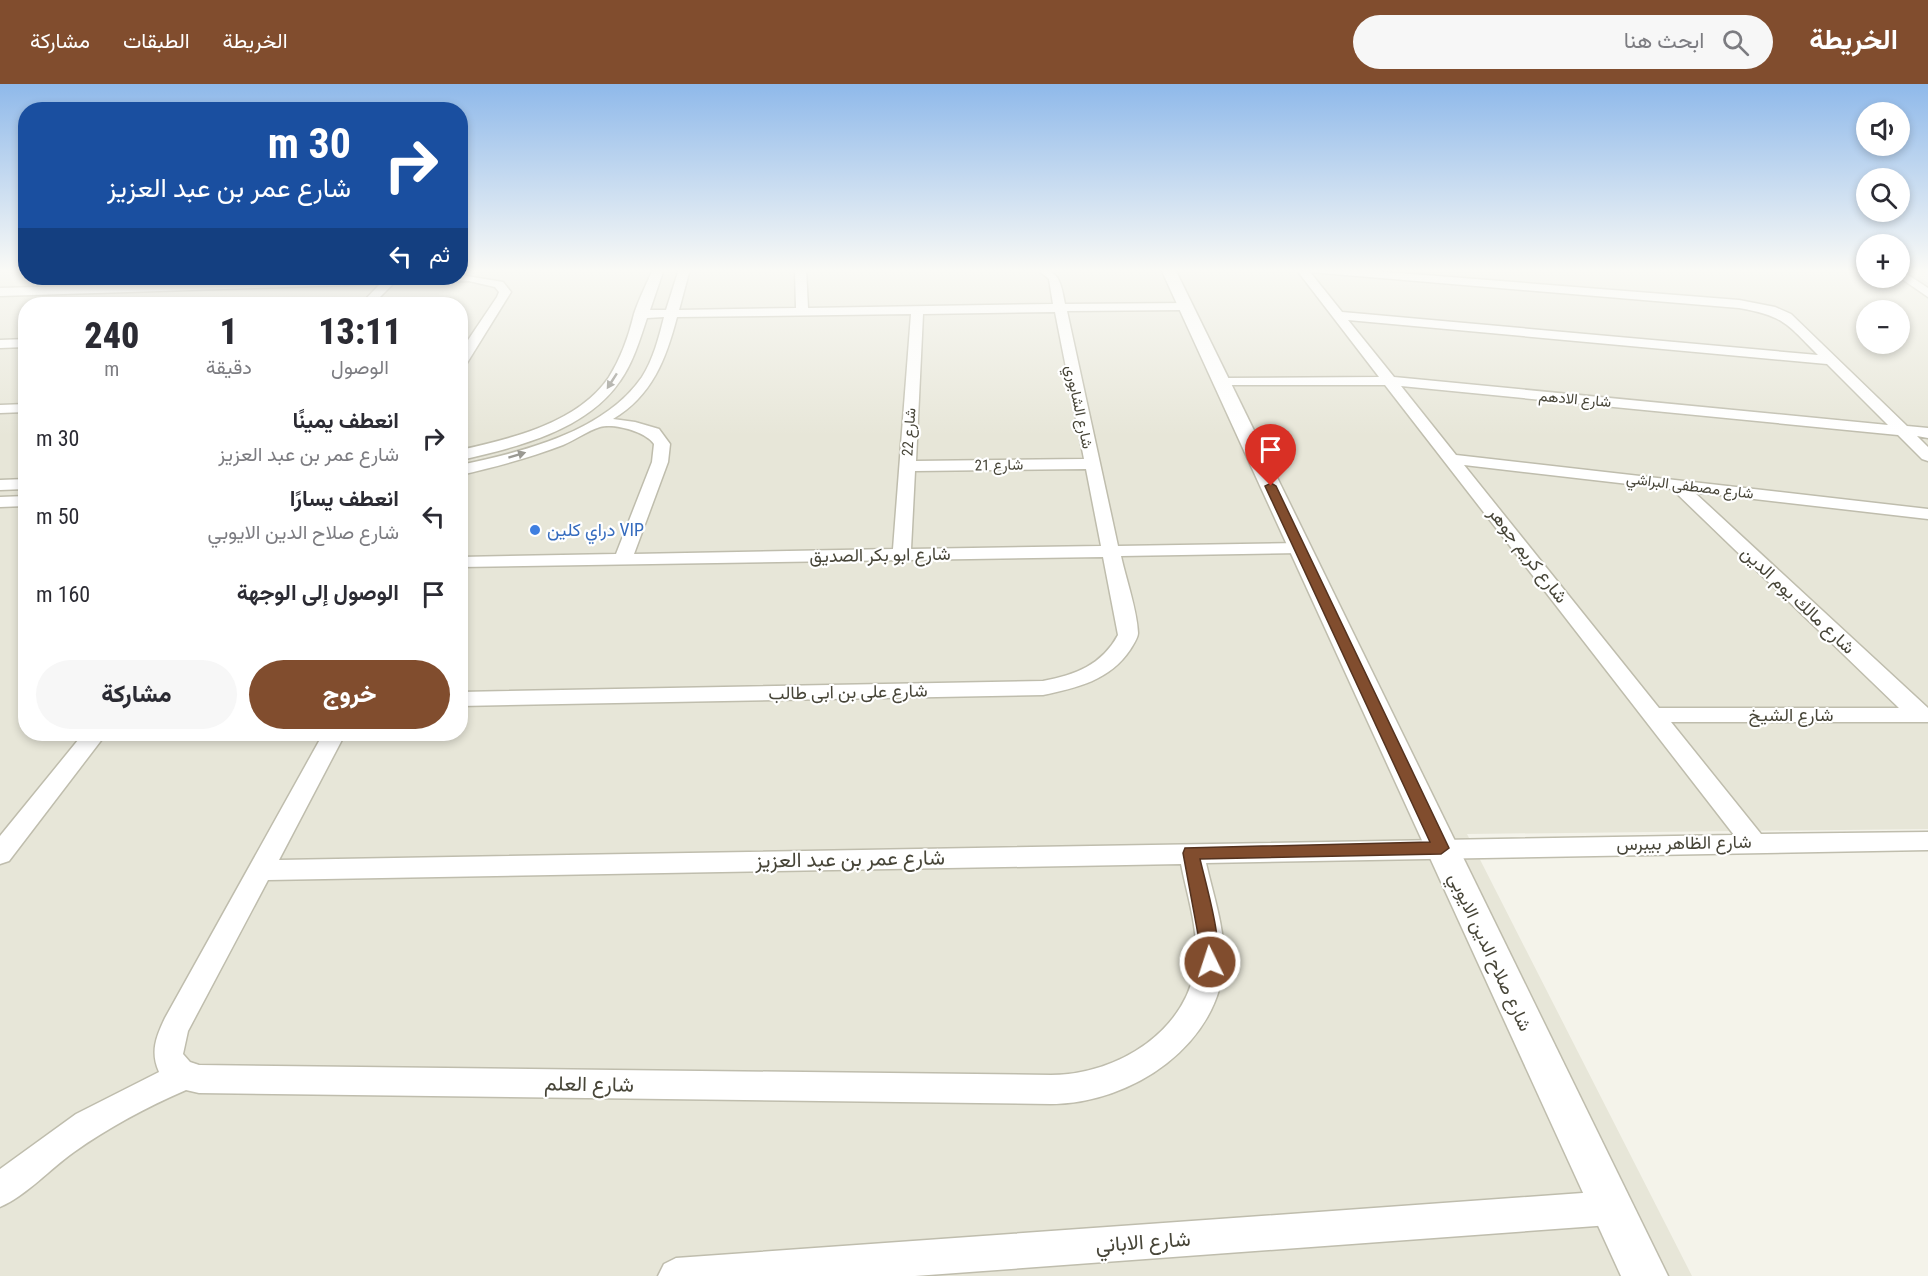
<!DOCTYPE html>
<html lang="ar">
<head>
<meta charset="utf-8">
<style>
	:root { --surface:#fff; --page:#f7f7f7; --text:#2b2b33; --muted:#7c7c81; --accent:#814d2e }
	body { margin:0; font-family:"Roboto Condensed",Vazirmatn,sans-serif; background:var(--page); color:var(--text); direction:rtl; height:100vh; display:flex; flex-direction:column; font-size:22px; white-space:nowrap }
	* { box-sizing:border-box; margin:0 }
	p { font-size:20px; color:var(--muted) }
	.icon { flex:none; width:33px; height:33px; fill:none; stroke:currentColor; stroke-width:2; stroke-linecap:round; stroke-linejoin:round }
	.map { position:relative; flex:1; overflow:hidden; direction:ltr }
	.side { position:absolute; left:18px; top:213px; width:450px; height:444px; display:flex; flex-direction:column; background:var(--surface); border-radius:24px; box-shadow:0 3px 9px #0003; direction:rtl }
	.side>* { flex:none }
	.guide { position:absolute; left:18px; top:18px; width:450px; height:183px; border-radius:24px; box-shadow:0 3px 9px #0003; direction:rtl; background:#1a4fa0; color:#fff; overflow:hidden }
	.tools { position:absolute; left:1856px; top:18px; display:grid; gap:12px }
	.tools a { display:grid; place-items:center; width:54px; height:54px; border-radius:50%; background:var(--surface); box-shadow:0 3px 9px #0003; font-size:30px }
	.pin { position:absolute; display:grid; place-items:center; width:51px; height:51px; color:#fff; margin:-62px -26px; border-radius:50% 50% 50% 0; rotate:-45deg; box-shadow:0 0 6px #0007 }
	.pin .icon { rotate:45deg }
	.me { position:absolute; width:66px; margin:-33px; rotate:356deg; stroke-linejoin:round; filter:drop-shadow(0 0 4px #0008) }
	.turn { display:flex; align-items:center; gap:21px; height:126px; padding:0 18px; font-size:27px }
	.turn .icon { width:78px; height:78px; stroke-width:2.5 }
	.turn b { display:block; font-size:42px; line-height:51px }
	.then { display:flex; align-items:center; height:57px; padding:0 18px; background:#0003; gap:12px; font-size:22px }
	.eta { display:flex; justify-content:space-evenly; align-items:center; height:102px; text-align:center }
	.eta b { font-size:36px; font-weight:800; line-height:42px }
	.button { display:flex; gap:12px; margin-top:auto; padding:12px 18px }
	.button a { flex:1; height:69px; border-radius:36px; background:var(--accent); color:#fff; font-size:24px; font-weight:800; line-height:69px; text-align:center }
	.button a+a { background:var(--page); color:var(--text) }
	ul { padding:0; list-style:none }
	li { display:flex; align-items:center; gap:18px; height:78px; padding:0 18px }
	li div { flex:1 }
	li b { display:block; font-size:22px }
	li em { font-style:normal }
	header { display:flex; align-items:center; gap:36px; box-sizing:border-box; height:84px; padding:0 30px; background:var(--accent); color:#fff }
	header strong { font-size:28px }
	nav { display:flex; gap:33px; margin-inline-start:auto; font-size:21px }
	.search { width:420px; height:54px; background:var(--page); display:flex; align-items:center; gap:15px; box-sizing:border-box; padding:0 21px; border-radius:33px; color:var(--muted); font-size:22px }
	.map>svg:first-child { display:block }
	.residential { fill:#e7e6d8; fill-rule:evenodd }
	.lines { fill:none; stroke-linecap:round; stroke-linejoin:round }
	.minor-casing { stroke:#bfbdad; stroke-width:3 }
	.tertiary-casing { stroke:#bfbdad; stroke-width:3 }
	.minor { fill:#fff; fill-rule:evenodd }
	.tertiary { fill:#fff; fill-rule:evenodd }
	.oneway { fill:#9a9992 }
	.route { fill:#814d2e; stroke:#54321e; stroke-width:1.5 }
	.shop-dot { fill:#3f7fe0; stroke:#fff; stroke-width:2 }
	.labels { text-anchor:middle; stroke-width:4.5; stroke-linejoin:round; paint-order:stroke }
	.far-street-label { font-size:15px; fill:#474538; stroke:#fff }
	.shop-label { font-size:18px; fill:#366cbe; stroke:#fff; text-anchor:start }
	.street-label { font-size:18px; fill:#474538; stroke:#fff }
	.near-street-label { font-size:21px; fill:#474538; stroke:#fff }
</style>
</head>
<body>
<header>
<strong>الخريطة</strong>
<div class="search"><svg class="icon" aria-label="search" viewBox="0 0 24 24"><circle cx="10" cy="10" r="6"/><path d="M15 15l6 6"/></svg>ابحث هنا</div>
<nav><a>الخريطة</a><a>الطبقات</a><a>مشاركة</a></nav>
</header>
<div class="map">
<svg width="1928" height="1192" viewBox="0 0 1928 1192">
	<rect width="100%" height="100%" fill="#f4f3ea"/>
	<path class="residential" d="M 0,185 L 25,185 L 26,194 L 460,194 L 461,185 L 1866,185 L 1866,194 L 1899,194 L 1899,185 L 1908,185 L 1928,199 L 1928,745 L 1467,750 L 1692,1192 L 0,1192 ZM 26,220 L 460,220 L 460,650 L 26,650 ZM 1866,226 L 1899,226 L 1899,260 L 1866,260 Z"/>
	<g class="lines">
		<g class="minor-casing">
			<path id="minor" d="M 653,185 L 664,185 L 650,226 L 666,226 L 679,185 L 690,185 L 679,226 L 796,224 L 795,185 L 806,185 L 808,224 L 1053,220 L 1049,195 L 1037,185 C 1060,185 1061,200 1065,220 L 1190,219 L 1190,225 L 1186,226 L 1067,227 L 1118,462 L 1300,459 L 1309,464 L 1300,469 L 1121,472 C 1126,495 1137,526 1138,549 C 1138,554 1133,561 1130,566 C 1110,596 1077,604 1043,611 L 460,622 L 460,608 L 1043,597 C 1075,591 1102,581 1118,551 L 1103,473 L 460,483 L 460,473 L 616,470 L 652,378 L 654,360 C 646,348 615,339 600,343 C 587,347 575,356 563,361 C 529,374 495,383 460,391 L 460,381 C 523,368 604,348 642,293 C 653,276 659,253 664,233 L 647,234 C 640,255 633,279 620,297 C 586,347 517,363 461,376 L 460,366 C 511,355 578,339 609,293 C 621,274 629,251 634,230 C 638,217 647,199 653,185 ZM 1055,228 L 1084,375 L 916,377 L 923,230 ZM 911,230 L 893,465 L 634,470 L 668,378 L 670,360 L 659,345 L 635,338 L 613,335 C 652,312 666,275 677,233 ZM 1086,385 L 1101,462 L 911,465 L 915,387 Z
				M 1296,185 L 1348,185 L 1739,216 L 1775,223 L 1791,230 L 1907,342 L 1928,344 L 1928,354 L 1917,352 L 1928,363 L 1928,377 L 1922,375 L 1898,351 L 1401,302 L 1456,371 L 1928,425 L 1928,435 L 1694,408 L 1928,624 L 1928,638 L 1671,638 L 1761,750 L 1928,748 L 1928,766 L 1206,779 C 1213,810 1224,842 1224,874 C 1222,960 1131,1020 1051,1020 L 199,1009 L 186,1006 C 147,1023 109,1043 74,1068 C 50,1085 27,1111 0,1123 L 0,1085 L 76,1030 L 159,988 C 150,968 156,953 165,934 L 323,650 L 345,650 L 279,776 L 1734,751 L 1385,301 L 1217,301 L 1215,298 L 1222,294 L 1379,293 ZM 1310,188 L 1739,224 C 1784,232 1786,239 1818,271 L 1342,228 ZM 1348,236 L 1827,280 L 1888,341 L 1394,293 ZM 1464,381 L 1672,405 L 1899,624 L 1659,624 ZM 1181,780 C 1187,811 1198,843 1196,875 C 1191,946 1117,991 1051,991 L 199,981 L 190,978 L 183,970 L 188,947 L 268,796 Z
				M 1899,185 L 1928,204 L 1928,213 L 1899,193 Z
				M 460,191 L 503,198 L 511,208 L 467,279 L 460,283 L 460,268 L 497,213 L 499,208 L 495,203 L 469,197 L 393,200 L 373,220 L 361,220 L 380,200 L 0,212 L 0,204 L 370,194 L 460,194 Z
				M 26,255 L 26,263 L 0,264 L 0,256 Z
				M 26,320 L 26,328 L 0,329 L 0,321 Z
				M 26,395 L 26,405 L 0,406 L 0,396 Z
				M 26,412 L 26,422 L 0,423 L 0,413 Z
				M 83,650 L 106,650 L 9,777 L 0,780 L 0,752 Z
				M 1610,1107 L 1622,1112 L 1627,1124 L 1622,1136 L 1610,1141 L 915,1192 L 658,1192 L 664,1180 L 676,1174 Z"/>
		</g>
		<g class="tertiary-casing">
			<path id="tertiary" d="M 1161,185 L 1175,185 L 1668,1192 L 1621,1192 Z"/>
		</g>
		<use href="#minor" class="minor"/>
		<use href="#tertiary" class="tertiary"/>
	</g>
	<defs><path id="oneway-solid" d="M-6-.8H1V-3.2L6.5 0L1 3.2V.8H-6Z" transform="scale(1.5)"/></defs>
	<g class="oneway">
		<use href="#oneway-solid" transform="translate(612 297) rotate(123)"/>
		<use href="#oneway-solid" transform="translate(517 371) rotate(-17)"/>
	</g>
	<linearGradient id="sky" x2="0" y2="1"><stop stop-color="#8fb9ea"/><stop offset="0.53" stop-color="#fafaf6"/><stop offset="1" stop-color="#fafaf6" stop-opacity="0"/></linearGradient>
	<rect width="1928" height="352" fill="url(#sky)"/>
	<path class="route" d="M 1271,399 L 1276,402 L 1449,764 L 1441,770 L 1200,775 C 1205,797 1225,865 1216,883 L 1210,885 L 1204,883 L 1183,769 L 1185,764 L 1430,758 L 1265,402 Z"/>
	<circle class="shop-dot" cx="535" cy="446" r="6"/>
	<g class="labels">
		<g class="far-street-label">
			<text transform="translate(1575 315) rotate(5)" y="5">شارع الادهم</text>
			<text transform="translate(1079 323) rotate(78)" y="5">شارع الشابوري</text>
			<text transform="translate(909 348) rotate(-86)" y="5">شارع 22</text>
			<text transform="translate(999 381) rotate(-1)" y="5">شارع 21</text>
			<text transform="translate(1690 402) rotate(7)" y="5">شارع مصطفى البراشي</text>
		</g>
		<g class="shop-label">
			<text x="547" y="452">دراي كلين VIP</text>
		</g>
		<g class="street-label">
			<text transform="translate(880 471) rotate(-1)" y="6">شارع ابو بكر الصديق</text>
			<text transform="translate(1528 471) rotate(52)" y="6">شارع كريم جوهر</text>
			<text transform="translate(1798 516) rotate(43)" y="6">شارع مالك يوم الدين</text>
			<text transform="translate(848 608) rotate(-1)" y="6">شارع على بن ابى طالب</text>
			<text x="1791" y="637">شارع الشيخ</text>
			<text transform="translate(1684 759) rotate(-1)" y="6">شارع الظاهر بيبرس</text>
			<text transform="translate(1490 868) rotate(65)" y="6">شارع صلاح الدين الايوبي</text>
		</g>
		<g class="near-street-label">
			<text transform="translate(850 775) rotate(-1)" y="7">شارع عمر بن عبد العزيز</text>
			<text transform="translate(589 1000) rotate(1)" y="7">شارع العلم</text>
			<text transform="translate(1143 1158) rotate(-4)" y="7">شارع الاباني</text>
		</g>
	</g>
</svg>
<div class="tools">
<a><svg class="icon" aria-label="sound" viewBox="0 0 24 24"><path d="M4 9h4l5-4v14l-5-4H4zM17 9q2 3 0 6"/></svg></a>
<a><svg class="icon" aria-label="search" viewBox="0 0 24 24"><circle cx="10" cy="10" r="6"/><path d="M15 15l6 6"/></svg></a>
<a>+</a>
<a>−</a>
</div>
<div class="pin" style="left:1271px;top:402px;background:#d93025"><svg class="icon" aria-label="arrive" viewBox="0 0 24 24"><path d="M6 21V4h12l-3 4 3 4H6"/></svg></div>
<svg class="me" style="left:1210px;top:878px" viewBox="-20 -20 40 40"><circle r="17" fill="#814d2e" stroke="#fff" stroke-width="3"/><path d="M0-11L8 9 0 5-8 9z" fill="#fff"/></svg>
<div class="guide">
<div class="turn"><svg class="icon" aria-label="right" viewBox="0 0 24 24"><path d="M7 20v-9h11M14 6l5 5-5 5"/></svg><div><b>30 m</b>شارع عمر بن عبد العزيز</div></div>
<div class="then">ثم<svg class="icon" aria-label="left" viewBox="0 0 24 24"><path d="M17 20v-9H6M10 6l-5 5 5 5"/></svg></div>
</div>
<section class="side">
<div class="eta">
<div><b>13:11</b><p>الوصول</p></div>
<div><b>1</b><p>دقيقة</p></div>
<div><b>240</b><p>m</p></div>
</div>
<ul>
<li><svg class="icon" aria-label="right" viewBox="0 0 24 24"><path d="M7 20v-9h11M14 6l5 5-5 5"/></svg><div><b>انعطف يمينًا</b><p>شارع عمر بن عبد العزيز</p></div><em>30 m</em></li>
<li><svg class="icon" aria-label="left" viewBox="0 0 24 24"><path d="M17 20v-9H6M10 6l-5 5 5 5"/></svg><div><b>انعطف يسارًا</b><p>شارع صلاح الدين الايوبي</p></div><em>50 m</em></li>
<li><svg class="icon" aria-label="arrive" viewBox="0 0 24 24"><path d="M6 21V4h12l-3 4 3 4H6"/></svg><div><b>الوصول إلى الوجهة</b></div><em>160 m</em></li>
</ul>
<div class="button"><a>خروج</a><a>مشاركة</a></div>
</section>
</div>
</body>
</html>
